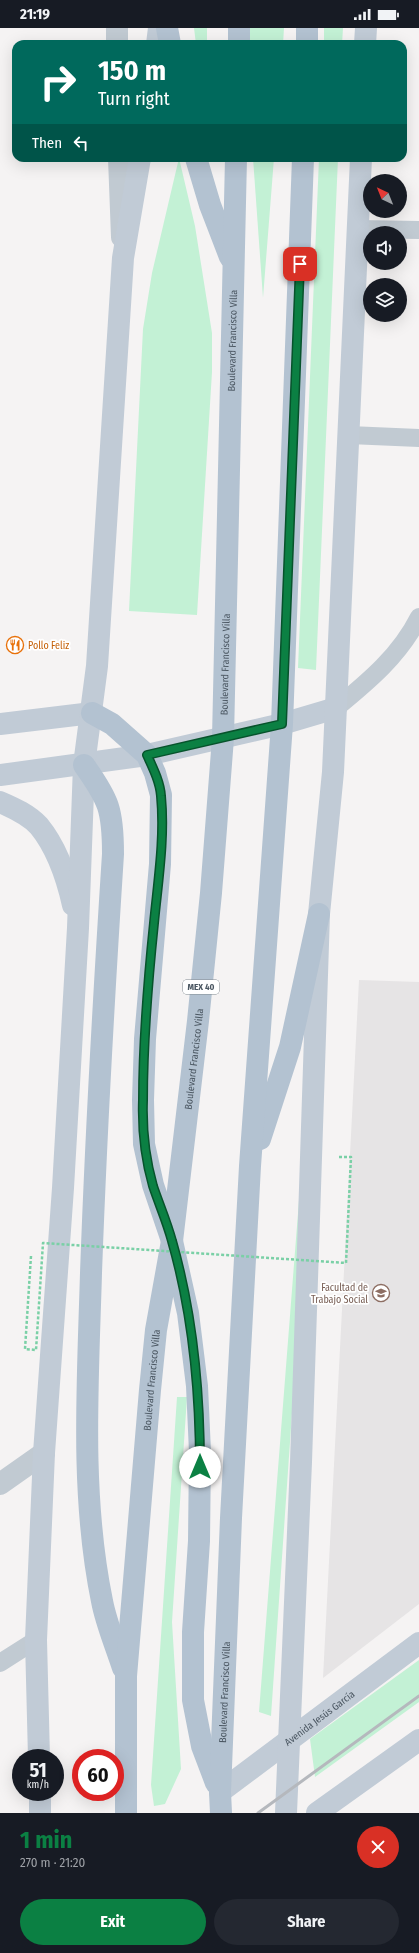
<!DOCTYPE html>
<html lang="en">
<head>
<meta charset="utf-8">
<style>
	:root { --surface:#171b24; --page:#242831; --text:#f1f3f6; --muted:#9ea1a6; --accent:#0b8043 }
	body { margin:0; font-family:"Fira Sans Condensed",sans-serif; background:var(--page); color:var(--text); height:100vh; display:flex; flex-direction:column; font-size:15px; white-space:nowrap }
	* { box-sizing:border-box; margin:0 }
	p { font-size:13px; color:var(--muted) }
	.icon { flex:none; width:22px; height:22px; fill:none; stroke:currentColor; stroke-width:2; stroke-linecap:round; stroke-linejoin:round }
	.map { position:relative; height:1785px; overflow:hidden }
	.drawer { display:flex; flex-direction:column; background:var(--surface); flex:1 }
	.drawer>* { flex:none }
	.top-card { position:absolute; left:12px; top:12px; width:395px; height:122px; border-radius:12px; box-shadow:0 4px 16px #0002; background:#00695c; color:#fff; overflow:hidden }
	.needle { width:26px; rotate:317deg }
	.fabs { position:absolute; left:363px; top:146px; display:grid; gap:8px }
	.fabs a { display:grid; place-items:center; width:44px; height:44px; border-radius:50%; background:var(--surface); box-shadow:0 4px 16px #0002; font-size:20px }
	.speed { position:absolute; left:12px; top:1721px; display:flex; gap:8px; font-size:20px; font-weight:700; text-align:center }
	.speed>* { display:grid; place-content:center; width:52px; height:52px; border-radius:50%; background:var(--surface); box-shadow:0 4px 16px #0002; line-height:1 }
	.speed small { font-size:10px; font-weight:400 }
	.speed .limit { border:6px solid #d22; background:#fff; color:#111 }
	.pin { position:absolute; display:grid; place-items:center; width:34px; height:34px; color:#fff; margin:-17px; border-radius:8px; box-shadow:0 2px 6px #0006 }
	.me { position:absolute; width:44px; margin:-22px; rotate:0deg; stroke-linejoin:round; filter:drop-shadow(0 0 3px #0008) }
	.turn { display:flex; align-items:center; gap:14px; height:84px; padding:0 20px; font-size:18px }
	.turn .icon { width:52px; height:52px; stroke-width:2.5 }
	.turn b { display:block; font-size:28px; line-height:34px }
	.then { display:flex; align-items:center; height:38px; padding:0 20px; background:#0003; gap:8px; font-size:15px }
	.round { display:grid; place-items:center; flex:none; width:42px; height:42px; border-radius:21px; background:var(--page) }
	.headline { display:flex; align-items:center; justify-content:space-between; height:68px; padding:0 20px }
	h1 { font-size:24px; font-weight:700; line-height:30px; color:var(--accent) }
	.cta { display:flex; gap:8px; margin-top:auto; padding:8px 20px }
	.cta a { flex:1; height:46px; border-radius:24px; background:var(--accent); color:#fff; font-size:16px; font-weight:700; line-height:46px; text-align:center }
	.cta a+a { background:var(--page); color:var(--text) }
	.status { display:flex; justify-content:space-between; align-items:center; height:28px; padding:0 20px; background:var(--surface); direction:ltr }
	.status svg { height:11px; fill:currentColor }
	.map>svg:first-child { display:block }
	.education { fill:#e6e4e5 }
	.green { fill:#c3f1d5 }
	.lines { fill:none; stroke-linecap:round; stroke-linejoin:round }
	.path { stroke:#7ad0a6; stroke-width:2.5; stroke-dasharray:3 2; stroke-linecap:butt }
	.lane { stroke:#c1cad2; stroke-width:18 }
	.street { stroke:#c1cad2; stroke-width:22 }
	.secondary { stroke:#c1cbd6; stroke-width:22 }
	.primary { stroke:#b3c2d1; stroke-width:22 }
	.rail { stroke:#b5b8bd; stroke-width:3 }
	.path-bridge { stroke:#7ad0a6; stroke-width:2.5; stroke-dasharray:3 2; stroke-linecap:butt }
	.route-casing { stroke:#07532c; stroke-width:10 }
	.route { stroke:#0b8043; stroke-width:7 }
	.labels { text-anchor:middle; stroke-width:3.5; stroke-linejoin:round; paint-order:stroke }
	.shield { fill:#fff; stroke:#808990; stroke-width:1 }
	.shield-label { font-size:9px; font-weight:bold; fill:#4a5661 }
	.street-label { font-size:10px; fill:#4a5661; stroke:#fff }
	.food-label { font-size:10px; fill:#c56008; stroke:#fff; text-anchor:start }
	.education-label { font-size:10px; fill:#785e54; stroke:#fff; text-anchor:end }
</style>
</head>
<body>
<div class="status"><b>21:19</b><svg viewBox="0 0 49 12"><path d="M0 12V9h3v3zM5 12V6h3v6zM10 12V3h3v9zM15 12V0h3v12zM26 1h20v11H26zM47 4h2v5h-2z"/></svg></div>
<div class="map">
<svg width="419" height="1785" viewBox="0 0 419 1785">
	<rect width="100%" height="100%" fill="#f5f3f3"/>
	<path class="education" d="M 359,952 L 419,954 L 419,1576 L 323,1650 Z"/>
	<path class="green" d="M 194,0 L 207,0 L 207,16 L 196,16 Z
		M 244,0 L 284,0 L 283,16 L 245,16 Z
		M 324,0 L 343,0 L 342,16 L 324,16 Z
		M 179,130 L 195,198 L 212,305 L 212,344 L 197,587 L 129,583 L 143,301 L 152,245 Z
		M 253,130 L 274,130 L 263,270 Z
		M 319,130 L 338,130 L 316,642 L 298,640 Z
		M 314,1068 L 271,1688 L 259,1684 L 307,1070 Z
		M 177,1369 L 187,1369 L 172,1594 L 181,1741 L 165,1776 L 154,1778 L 151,1757 Z
		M 419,1632 L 419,1674 L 315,1749 L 310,1711 Z"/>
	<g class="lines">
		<path class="path" d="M 339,1129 L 351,1129 L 346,1235"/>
		<path class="lane" d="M 358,201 L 419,202
			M 349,407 L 419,410
			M 336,680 C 369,653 400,627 419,589
			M 0,1635 L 36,1612"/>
		<path class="street" d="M 117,0 L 117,16
			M 119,130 L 122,209
			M 0,1456 L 44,1425"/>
		<g class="secondary">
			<path d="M 157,16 L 159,0"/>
			<path d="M 365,16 L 366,0"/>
			<path d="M 0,696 L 92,685"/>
			<path d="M 0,747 L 147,727 L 282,696 L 336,680"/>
			<path d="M 0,774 C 14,780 29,787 39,798 C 57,820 67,850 73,877"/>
			<path d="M 39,1730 L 36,1612 L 44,1425 L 63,1160 L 78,900 L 84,737 L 97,638 L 123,230 L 140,130"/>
			<path id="s1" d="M 220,1764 L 419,1615"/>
			<path d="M 40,1785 L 40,1764"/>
			<path d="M 286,1785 L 301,1434 L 319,886 L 333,744 L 361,130"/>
			<path d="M 317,1785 L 419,1712"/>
		</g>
		<g class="primary">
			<path d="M 167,0 L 170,16"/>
			<path d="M 239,16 L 239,0"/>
			<path d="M 307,16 L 307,0"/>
			<path d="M 196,130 L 210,177 L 230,229"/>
			<path d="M 92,685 L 112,696 L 147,727 L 155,745 L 161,767 L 160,836 L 145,1011 L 143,1072 L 144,1116 L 153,1157 L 172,1213 L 188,1285 L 197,1358 L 200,1424 L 199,1513 L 193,1604 L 193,1672 L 202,1718 L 216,1755"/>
			<path d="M 84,737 C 109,772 113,782 113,826 C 104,965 96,1105 91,1245 C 88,1353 80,1466 102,1573 C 106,1595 116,1618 123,1640"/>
			<path d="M 260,1111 L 290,1019 L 319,886"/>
			<path id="s2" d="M 126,1785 L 126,1648 L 150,1362 L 156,1302 L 172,1213 L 198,993 L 211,865 L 223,710 L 236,130"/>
			<path id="s3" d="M 221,1785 L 220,1764 L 231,1490 L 250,1138 L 282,696 L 303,130"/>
		</g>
		<path class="rail" d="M 258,1785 L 419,1668"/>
		<path class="path-bridge" d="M 31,1228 L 25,1321 L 36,1322 L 43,1215 L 346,1235"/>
	</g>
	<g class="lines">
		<g class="route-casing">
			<path id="route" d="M 200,1439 C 200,1363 193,1286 172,1213 C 167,1194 159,1176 153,1158 C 145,1130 142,1101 143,1072 C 143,1013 148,953 154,895 C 158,853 165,810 161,768 C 160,754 153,740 147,727 L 282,696 L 300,236"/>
		</g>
		<use href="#route" class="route"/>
	</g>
	<defs>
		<g id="restaurant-ring" transform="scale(0.9)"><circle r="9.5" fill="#fff" stroke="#e8710a" stroke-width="1.5"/><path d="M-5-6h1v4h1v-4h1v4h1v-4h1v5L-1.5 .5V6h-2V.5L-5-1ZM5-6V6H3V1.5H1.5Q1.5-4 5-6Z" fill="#e8710a"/></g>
		<g id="university-ring" transform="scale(0.9)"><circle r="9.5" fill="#fff" stroke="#8d6e63" stroke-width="1.5"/><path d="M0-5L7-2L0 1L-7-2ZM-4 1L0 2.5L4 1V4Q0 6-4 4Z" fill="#8d6e63"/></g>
	</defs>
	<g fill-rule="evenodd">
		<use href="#restaurant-ring" x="15" y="617"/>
		<use href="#university-ring" x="381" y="1265"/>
	</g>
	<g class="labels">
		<rect class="shield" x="183" y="952" width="36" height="14" rx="3"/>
		<g class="shield-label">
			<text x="201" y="962">MEX 40</text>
		</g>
		<g class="street-label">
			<text dy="4" stroke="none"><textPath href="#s2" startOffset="1478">Boulevard Francisco Villa</textPath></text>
			<text dy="4" stroke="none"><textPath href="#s2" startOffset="1154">Boulevard Francisco Villa</textPath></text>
			<text dy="4" stroke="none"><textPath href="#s2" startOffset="758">Boulevard Francisco Villa</textPath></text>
			<text dy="4" stroke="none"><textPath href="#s2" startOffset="434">Boulevard Francisco Villa</textPath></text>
			<text dy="4" stroke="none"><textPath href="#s3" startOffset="121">Boulevard Francisco Villa</textPath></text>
			<text dy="4" stroke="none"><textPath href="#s1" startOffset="124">Avenida Jesús García</textPath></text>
		</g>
		<g class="food-label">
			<text x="28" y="621">Pollo Feliz</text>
		</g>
		<g class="education-label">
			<text x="368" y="1263">Facultad de<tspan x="368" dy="12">Trabajo Social</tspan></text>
		</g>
	</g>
</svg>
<div class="fabs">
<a><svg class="needle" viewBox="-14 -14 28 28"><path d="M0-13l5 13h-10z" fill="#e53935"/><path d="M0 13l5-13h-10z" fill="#9ea1a6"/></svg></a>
<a><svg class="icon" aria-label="sound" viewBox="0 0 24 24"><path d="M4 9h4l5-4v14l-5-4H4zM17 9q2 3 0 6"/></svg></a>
<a><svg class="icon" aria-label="layers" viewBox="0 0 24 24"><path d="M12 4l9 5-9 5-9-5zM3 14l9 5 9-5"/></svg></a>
</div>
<div class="speed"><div>51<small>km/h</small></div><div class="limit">60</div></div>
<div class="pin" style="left:300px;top:236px;background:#d93025"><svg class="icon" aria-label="arrive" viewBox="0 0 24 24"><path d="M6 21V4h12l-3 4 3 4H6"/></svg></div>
<svg class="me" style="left:200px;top:1439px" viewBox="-20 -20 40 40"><circle r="19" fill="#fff"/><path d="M0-13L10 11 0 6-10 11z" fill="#0b8043"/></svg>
<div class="top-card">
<div class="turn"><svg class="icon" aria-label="right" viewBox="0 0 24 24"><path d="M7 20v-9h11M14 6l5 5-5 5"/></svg><div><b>150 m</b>Turn right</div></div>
<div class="then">Then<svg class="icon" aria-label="left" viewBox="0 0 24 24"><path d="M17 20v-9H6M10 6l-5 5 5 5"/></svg></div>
</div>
</div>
<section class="drawer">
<div class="headline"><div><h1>1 min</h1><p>270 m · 21:20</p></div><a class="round" style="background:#d93025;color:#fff"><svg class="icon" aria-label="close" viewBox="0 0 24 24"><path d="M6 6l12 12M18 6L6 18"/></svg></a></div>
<div class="cta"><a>Exit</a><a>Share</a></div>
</section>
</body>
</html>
